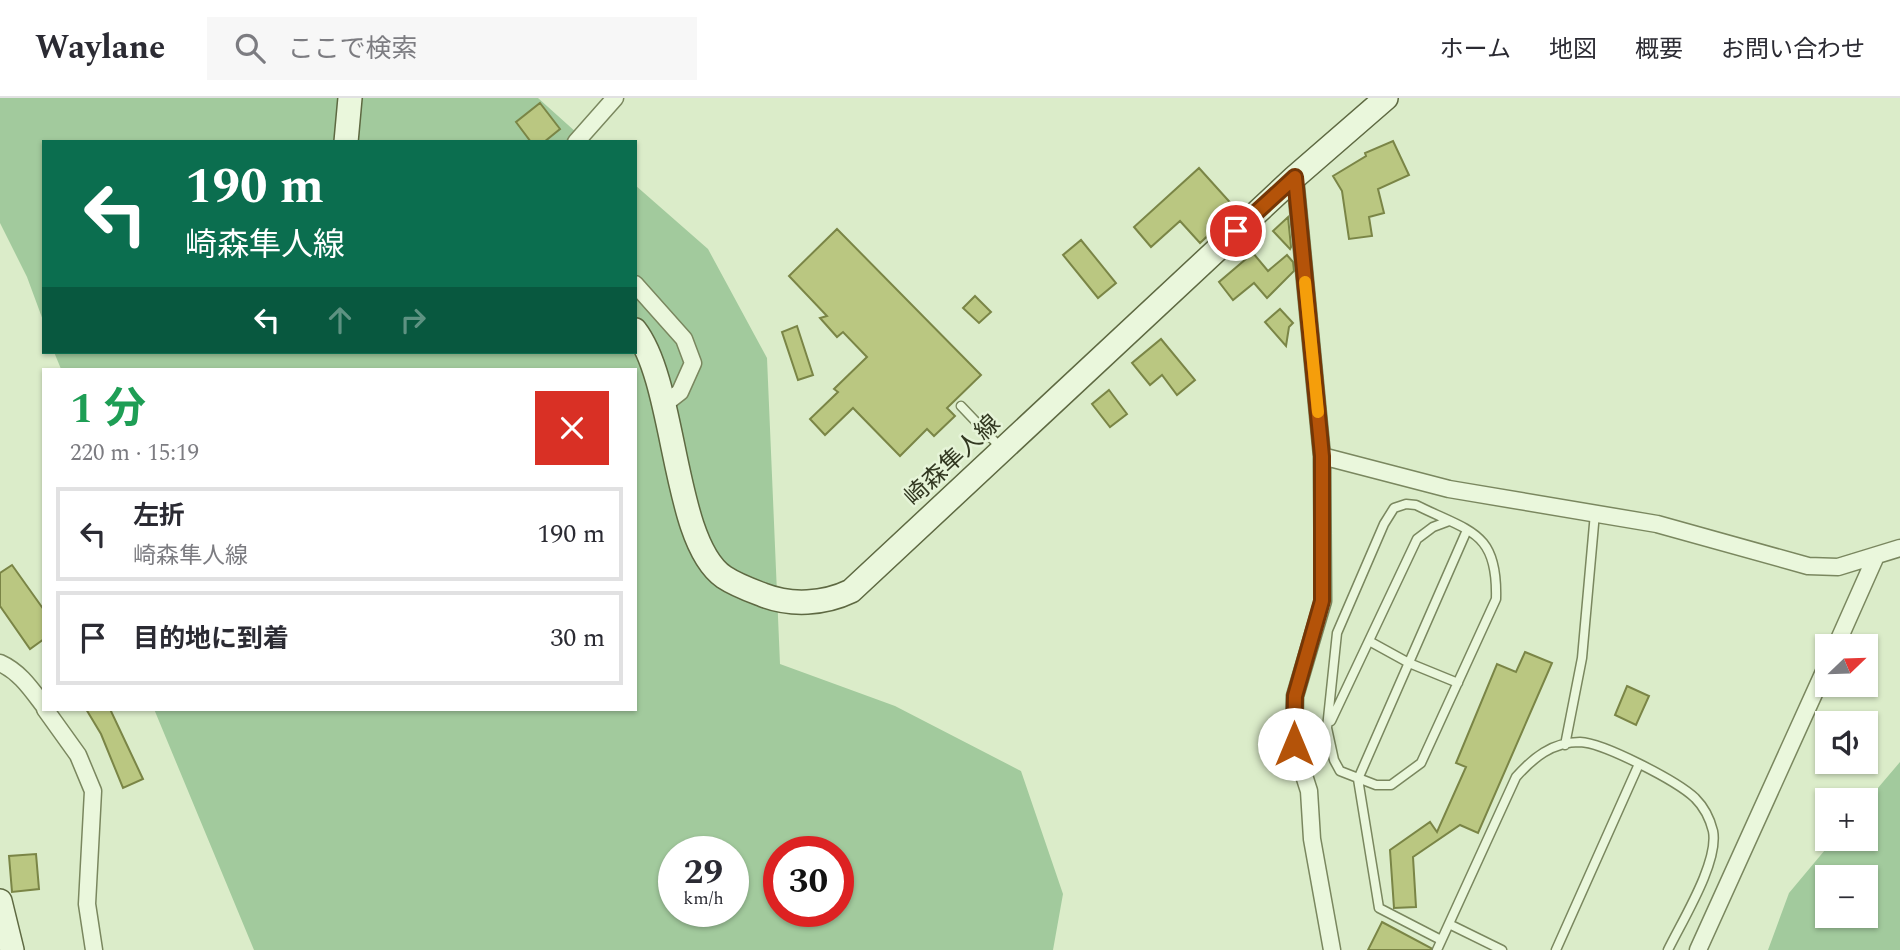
<!DOCTYPE html>
<html lang="ja">
<head>
<meta charset="utf-8">
<style>
	:root { --surface:#fff; --page:#f7f7f7; --text:#2b2b33; --muted:#7c7c81; --line:#e1e1e2 }
	body { margin:0; font-family:Spectral,"Noto Sans JP",serif; background:var(--page); color:var(--text); height:100vh; display:flex; flex-direction:column; font-size:26px; white-space:nowrap }
	* { box-sizing:border-box; margin:0 }
	p { font-size:23px; color:var(--muted) }
	.icon { flex:none; width:38px; height:38px; fill:none; stroke:currentColor; stroke-width:2; stroke-linecap:round; stroke-linejoin:round }
	.map { position:relative; flex:1; overflow:hidden }
	.panel { position:absolute; left:42px; top:270px; width:595px; height:343px; display:flex; flex-direction:column; background:var(--surface); border-radius:0px; box-shadow:0 2px 5px #0004 }
	.panel>* { flex:none }
	.top-card { position:absolute; left:42px; top:42px; width:595px; height:214px; border-radius:0px; box-shadow:0 2px 5px #0004; background:#0b6e4f; color:#fff; overflow:hidden }
	.needle { width:46px; rotate:67deg }
	.fabs { position:absolute; left:1815px; top:536px; display:grid; gap:14px }
	.fabs a { display:grid; place-items:center; width:63px; height:63px; border-radius:0px; background:var(--surface); box-shadow:0 2px 5px #0004; font-size:35px }
	.speed { position:absolute; left:658px; top:738px; display:flex; gap:14px; font-size:35px; font-weight:700; text-align:center }
	.speed>* { display:grid; place-content:center; width:91px; height:91px; border-radius:50%; background:var(--surface); box-shadow:0 2px 5px #0004; line-height:1 }
	.speed small { font-size:18px; font-weight:400 }
	.speed .limit { border:10px solid #d22; background:#fff; color:#111 }
	.pin { position:absolute; display:grid; place-items:center; width:60px; height:60px; color:#fff; margin:-30px; border:4px solid #fff; border-radius:50%; box-shadow:0 2px 7px #0007 }
	.me { position:absolute; width:77px; margin:-38px; rotate:0deg; stroke-linejoin:round; filter:drop-shadow(0 0 5px #0008) }
	.turn { display:flex; align-items:center; gap:24px; height:147px; padding:0 28px; font-size:32px }
	.turn .icon { width:91px; height:91px; stroke-width:2.5 }
	.turn b { display:block; font-size:49px; line-height:60px }
	.lanes { display:flex; align-items:center; height:66px; padding:0 28px; background:#0003; justify-content:center; gap:35px; direction:ltr }
	.lanes .off { opacity:.35 }
	.round { display:grid; place-items:center; flex:none; width:74px; height:74px; border-radius:0px; background:var(--page) }
	.head { display:flex; align-items:center; justify-content:space-between; height:119px; padding:0 28px }
	h1 { font-size:42px; font-weight:700; line-height:52px; color:#1e9e55 }
	ul { padding:0; list-style:none }
	li { display:flex; align-items:center; gap:21px; height:94px; margin:0 14px 10px; padding:0 14px; border:4px solid var(--line); border-radius:0px }
	li div { flex:1 }
	li b { display:block; font-size:26px }
	li em { font-style:normal }
	header { display:flex; align-items:center; gap:42px; box-sizing:border-box; height:98px; padding:0 35px; background:var(--surface); border-bottom:2px solid var(--line) }
	header strong { font-size:33px }
	nav { display:flex; gap:38px; margin-inline-start:auto; font-size:24px }
	.search { width:490px; height:63px; background:var(--page); display:flex; align-items:center; gap:18px; box-sizing:border-box; padding:0 24px; border-radius:0px; color:var(--muted); font-size:26px }
	.map>svg:first-child { display:block }
	.green { fill:#a2ca9d; fill-rule:evenodd }
	.building { fill:#bac781; stroke:#7a8546; stroke-width:2 }
	.lines { fill:none; stroke-linecap:round; stroke-linejoin:round }
	.service-casing { stroke:#7a875f; stroke-width:11 }
	.minor-casing { stroke:#7a875f; stroke-width:19 }
	.secondary-casing { stroke:#5e6942; stroke-width:26 }
	.service { stroke:#eaf7dc; stroke-width:8 }
	.minor { stroke:#eaf7dc; stroke-width:16 }
	.secondary { stroke:#eaf7dc; stroke-width:23 }
	.route-casing { stroke:#753606; stroke-width:18 }
	.route { stroke:#b45309; stroke-width:12 }
	.slow { stroke:#f59e0b; stroke-width:12 }
	.labels { text-anchor:middle; stroke-width:5; stroke-linejoin:round; paint-order:stroke }
	.street-label { font-size:24px; fill:#323821; stroke:#e6f4d8 }
</style>
</head>
<body>
<header>
<strong>Waylane</strong>
<div class="search"><svg class="icon" aria-label="search" viewBox="0 0 24 24"><circle cx="10" cy="10" r="6"/><path d="M15 15l6 6"/></svg>ここで検索</div>
<nav><a>ホーム</a><a>地図</a><a>概要</a><a>お問い合わせ</a></nav>
</header>
<div class="map">
<svg width="1900" height="852" viewBox="0 0 1900 852">
	<rect width="100%" height="100%" fill="#dbecc9"/>
	<path class="green" d="M 0,0 L 538,0 L 587,44 L 44,44 L 44,225 L 27,179 L 0,125 Z
		M 635,87 L 708,151 L 767,260 L 780,566 L 895,608 L 1021,673 L 1063,796 L 1053,852 L 254,852 L 154,611 L 635,611 L 635,271 L 61,271 L 54,254 L 635,254 ZM 674,754 L 733,754 L 733,814 L 674,814 ZM 779,754 L 838,754 L 838,814 L 779,814 Z
		M 1900,664 L 1900,852 L 1768,852 L 1789,795 L 1835,740 L 1866,740 L 1866,704 ZM 1827,779 L 1866,779 L 1866,817 L 1827,817 Z"/>
	<path class="building" d="M 540,5 L 560,31 L 544,44 L 531,44 L 516,24 Z
		M 1393,43 L 1409,77 L 1378,91 L 1384,115 L 1369,119 L 1372,138 L 1349,141 L 1342,93 L 1333,78 L 1366,58 L 1365,55 Z
		M 1199,70 L 1236,111 L 1200,145 L 1180,123 L 1151,149 L 1134,129 Z
		M 1288,119 L 1291,149 L 1290,151 L 1273,133 Z
		M 837,131 L 981,277 L 947,310 L 955,318 L 934,338 L 927,331 L 900,358 L 853,310 L 825,337 L 810,321 L 838,294 L 834,291 L 867,259 L 843,234 L 837,239 L 820,220 L 827,218 L 789,178 Z
		M 1081,142 L 1116,185 L 1098,200 L 1063,157 Z
		M 1253,155 L 1268,173 L 1287,157 L 1293,164 L 1294,173 L 1267,200 L 1254,185 L 1233,202 L 1219,184 Z
		M 975,198 L 991,214 L 979,225 L 963,210 Z
		M 1280,211 L 1293,225 L 1289,229 L 1286,248 L 1265,224 Z
		M 797,228 L 813,277 L 798,282 L 782,234 Z
		M 1161,241 L 1195,282 L 1177,297 L 1162,277 L 1150,287 L 1132,265 Z
		M 1109,292 L 1127,316 L 1110,329 L 1092,306 Z
		M 12,467 L 44,512 L 44,541 L 30,551 L 0,508 L 0,475 Z
		M 1525,554 L 1552,565 L 1478,735 L 1460,727 L 1413,759 L 1416,809 L 1394,810 L 1390,752 L 1430,724 L 1437,734 L 1466,669 L 1456,665 L 1497,566 L 1516,574 Z
		M 1627,588 L 1649,598 L 1636,627 L 1615,617 Z
		M 86,611 L 110,611 L 143,681 L 123,690 L 101,636 Z
		M 36,756 L 39,791 L 12,794 L 9,758 Z
		M 1382,824 L 1431,850 L 1431,852 L 1368,852 Z"/>
	<g class="lines">
		<g class="service-casing">
			<path id="service" d="M 961,308 L 1001,350
				M 1406,406 L 1416,407 C 1470,434 1498,433 1496,501 L 1421,665 L 1391,687 L 1376,687 L 1340,673 L 1334,662 L 1327,630 L 1337,535 L 1384,426 L 1394,410 Z
				M 1369,543 L 1409,565 L 1458,585
				M 1331,623 L 1417,441 L 1433,429 L 1449,423
				M 1565,647 L 1582,560 L 1595,415
				M 1449,826 L 1502,852
				M 1441,842 L 1379,810 L 1358,681 L 1467,432
				M 1437,852 L 1516,679 C 1533,660 1552,644 1580,644 C 1604,645 1677,683 1695,700 C 1703,708 1710,721 1713,733 C 1719,764 1682,823 1668,852
				M 1556,852 L 1639,666"/>
		</g>
		<g class="minor-casing">
			<path id="minor" d="M 576,44 L 615,0
				M 1295,79 L 1322,358 L 1323,503 L 1295,598 L 1294,646 L 1309,693 L 1312,741 L 1332,852
				M 635,186 L 684,241 L 693,265 L 680,294 L 662,308
				M 1322,358 L 1449,391 L 1657,426 L 1808,468 L 1838,469 L 1900,450
				M 1836,548 L 1876,458
				M 0,565 C 20,574 31,591 44,608
				M 45,611 L 78,657 L 93,693 L 87,806 L 94,852
				M 1698,852 L 1827,567"/>
		</g>
		<g class="secondary-casing">
			<path id="secondary" d="M 346,44 L 350,0
				M 635,232 C 677,286 672,443 724,479 C 736,487 750,492 763,497 C 791,508 824,506 851,493 L 1295,79 L 1386,0
				M 0,803 L 12,852"/>
		</g>
		<use href="#service" class="service"/>
		<use href="#minor" class="minor"/>
		<use href="#secondary" class="secondary"/>
	</g>
	<g class="lines">
		<g class="route-casing">
			<path id="route" d="M 1236,133 L 1295,79 L 1322,358 L 1322,503 L 1295,598 L 1294,646"/>
		</g>
		<use href="#route" class="route"/>
		<path class="slow" d="M 1305,184 L 1318,314"/>
	</g>
	<g class="labels">
		<g class="street-label">
			<text transform="translate(952 362) rotate(-43)" y="8">崎森隼人線</text>
		</g>
	</g>
</svg>
<div class="fabs">
<a><svg class="needle" viewBox="-14 -14 28 28"><path d="M0-13l5 13h-10z" fill="#e53935"/><path d="M0 13l5-13h-10z" fill="#7c7c81"/></svg></a>
<a><svg class="icon" aria-label="sound" viewBox="0 0 24 24"><path d="M4 9h4l5-4v14l-5-4H4zM17 9q2 3 0 6"/></svg></a>
<a>+</a>
<a>−</a>
</div>
<div class="speed"><div>29<small>km/h</small></div><div class="limit">30</div></div>
<div class="pin" style="left:1236px;top:133px;background:#d93025"><svg class="icon" aria-label="arrive" viewBox="0 0 24 24"><path d="M6 21V4h12l-3 4 3 4H6"/></svg></div>
<svg class="me" style="left:1294px;top:646px" viewBox="-20 -20 40 40"><circle r="19" fill="#fff"/><path d="M0-13L10 11 0 6-10 11z" fill="#b45309"/></svg>
<div class="top-card">
<div class="turn"><svg class="icon" aria-label="left" viewBox="0 0 24 24"><path d="M17 20v-9H6M10 6l-5 5 5 5"/></svg><div><b>190 m</b>崎森隼人線</div></div>
<div class="lanes"><svg class="icon" aria-label="left" viewBox="0 0 24 24"><path d="M17 20v-9H6M10 6l-5 5 5 5"/></svg><svg class="icon off" aria-label="ahead" viewBox="0 0 24 24"><path d="M12 20V5M6 11l6-6 6 6"/></svg><svg class="icon off" aria-label="right" viewBox="0 0 24 24"><path d="M7 20v-9h11M14 6l5 5-5 5"/></svg></div>
</div>
<section class="panel">
<div class="head"><div><h1>1 分</h1><p>220 m · 15:19</p></div><a class="round" style="background:#d93025;color:#fff"><svg class="icon" aria-label="close" viewBox="0 0 24 24"><path d="M6 6l12 12M18 6L6 18"/></svg></a></div>
<ul>
<li><svg class="icon" aria-label="left" viewBox="0 0 24 24"><path d="M17 20v-9H6M10 6l-5 5 5 5"/></svg><div><b>左折</b><p>崎森隼人線</p></div><em>190 m</em></li>
<li><svg class="icon" aria-label="arrive" viewBox="0 0 24 24"><path d="M6 21V4h12l-3 4 3 4H6"/></svg><div><b>目的地に到着</b></div><em>30 m</em></li>
</ul>
</section>
</div>
</body>
</html>
